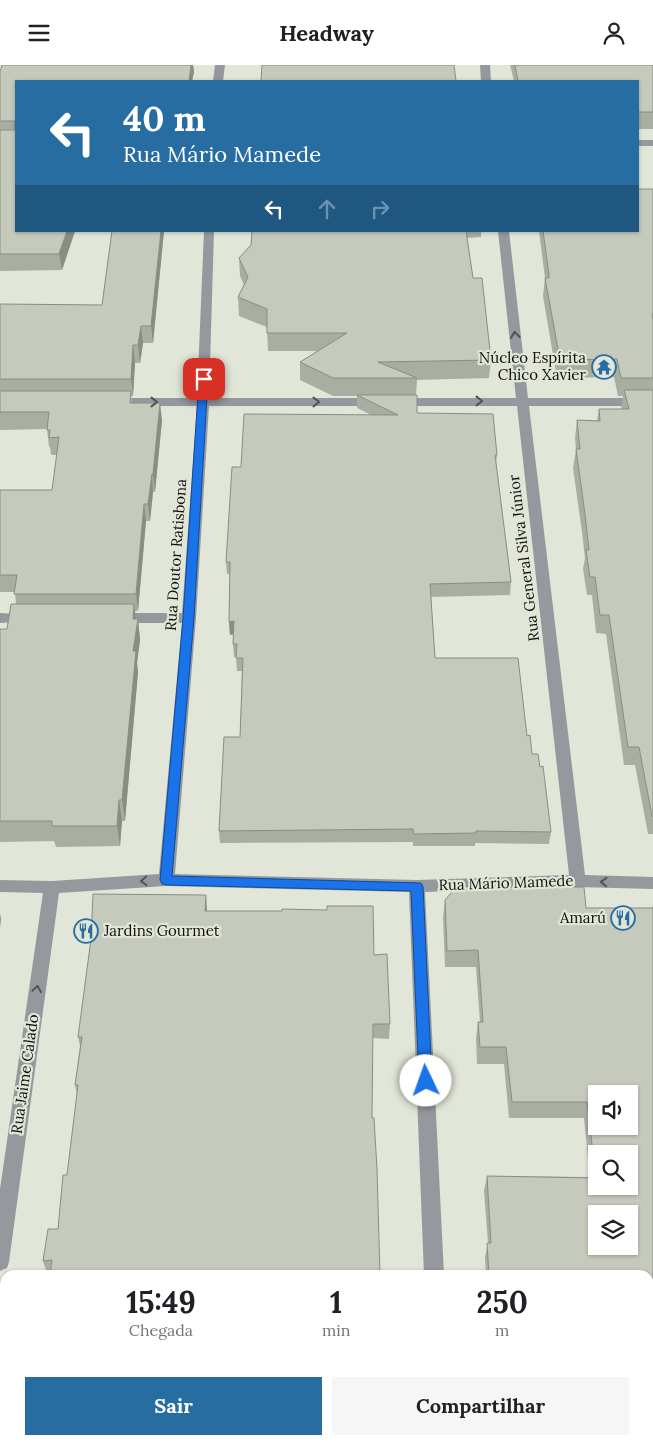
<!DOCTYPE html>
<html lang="pt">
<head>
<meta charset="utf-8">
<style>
	:root { --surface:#fff; --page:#f6f6f6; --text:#202124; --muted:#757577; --accent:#286da2 }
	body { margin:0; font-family:Lora,serif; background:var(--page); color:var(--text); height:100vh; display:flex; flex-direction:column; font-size:19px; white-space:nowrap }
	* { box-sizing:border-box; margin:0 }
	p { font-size:16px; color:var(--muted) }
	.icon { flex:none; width:28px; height:28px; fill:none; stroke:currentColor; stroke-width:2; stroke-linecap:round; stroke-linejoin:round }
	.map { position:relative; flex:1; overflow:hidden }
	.side { position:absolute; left:0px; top:1205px; width:654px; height:175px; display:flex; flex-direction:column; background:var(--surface); border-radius:15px 15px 0 0; box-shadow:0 1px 4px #0004 }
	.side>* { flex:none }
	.guide { position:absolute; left:15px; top:15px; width:624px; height:152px; border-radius:0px; box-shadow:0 1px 4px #0004; background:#286da2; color:#fff; overflow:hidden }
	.controls { position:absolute; left:588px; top:1020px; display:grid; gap:10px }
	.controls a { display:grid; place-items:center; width:50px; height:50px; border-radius:0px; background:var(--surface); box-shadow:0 1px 4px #0004; font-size:25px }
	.pin { position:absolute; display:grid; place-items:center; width:42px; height:42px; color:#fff; margin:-21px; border-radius:10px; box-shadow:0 2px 8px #0006 }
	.me { position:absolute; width:55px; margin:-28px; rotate:357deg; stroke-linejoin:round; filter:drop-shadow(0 0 4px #0008) }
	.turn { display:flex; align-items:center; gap:18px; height:105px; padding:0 25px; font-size:22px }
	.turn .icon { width:65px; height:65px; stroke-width:2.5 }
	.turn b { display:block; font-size:35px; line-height:42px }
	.lanes { display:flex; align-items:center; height:48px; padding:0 25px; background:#0003; justify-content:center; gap:25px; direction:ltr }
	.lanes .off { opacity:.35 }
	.eta { display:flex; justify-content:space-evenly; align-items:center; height:85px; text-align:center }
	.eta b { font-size:30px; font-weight:800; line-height:35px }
	.primary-button { display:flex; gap:10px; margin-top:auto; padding:10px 25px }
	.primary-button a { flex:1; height:58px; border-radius:0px; background:var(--accent); color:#fff; font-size:20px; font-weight:800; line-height:58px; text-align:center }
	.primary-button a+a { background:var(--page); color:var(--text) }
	header { display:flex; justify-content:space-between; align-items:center; height:65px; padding:0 25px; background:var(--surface); font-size:22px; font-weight:800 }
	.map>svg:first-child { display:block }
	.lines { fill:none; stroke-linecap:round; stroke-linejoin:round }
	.street { fill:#95999d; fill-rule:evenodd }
	.wall { fill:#a9aea3 }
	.shaded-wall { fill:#8a8d84 }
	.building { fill:#c5cabd; stroke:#8a8d84; fill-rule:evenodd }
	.oneway { stroke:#525454 }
	.route { fill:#1a73e8; stroke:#114b97 }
	.labels { text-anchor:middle; stroke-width:4.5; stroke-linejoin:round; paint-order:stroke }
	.poi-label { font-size:15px; fill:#0f100c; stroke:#e1e6d9; text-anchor:end }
	.street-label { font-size:15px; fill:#0f100c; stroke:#e1e6d9 }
</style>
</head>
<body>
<header><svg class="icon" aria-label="menu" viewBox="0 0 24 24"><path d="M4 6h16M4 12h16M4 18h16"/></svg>Headway<svg class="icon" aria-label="person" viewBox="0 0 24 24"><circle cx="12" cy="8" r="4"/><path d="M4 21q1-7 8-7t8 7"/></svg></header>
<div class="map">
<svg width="653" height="1380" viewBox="0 0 653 1380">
	<rect width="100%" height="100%" fill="#e1e6d9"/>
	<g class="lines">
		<path class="street" d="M 215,0 L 225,0 L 223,16 L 213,16 Z
			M 480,0 L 490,0 L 491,16 L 481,16 Z
			M 638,75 L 653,75 L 653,81 L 638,81 Z
			M 204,166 L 214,166 L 209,333 L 516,333 L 498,166 L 509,166 L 528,333 L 653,333 L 653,341 L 529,341 L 585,810 L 653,812 L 653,824 L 578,822 L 425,827 L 444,1210 L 424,1210 L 409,827 L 166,821 L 59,828 L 9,1197 L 7,1203 L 0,1206 L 0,1124 L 43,828 L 0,827 L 0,815 L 52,816 L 159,809 L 182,558 L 116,558 L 111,556 L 109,553 L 111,550 L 116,548 L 182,548 L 197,341 L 111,341 L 105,337 L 111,333 L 197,333 ZM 209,341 L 517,341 L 569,810 L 417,815 L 175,809 L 196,553 Z
			M 0,548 L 33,550 L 35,553 L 33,556 L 0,558 Z
			M 431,1375 L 451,1375 L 451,1380 L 431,1380 Z"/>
	</g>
	<path class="wall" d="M 193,0 L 194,7 L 192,16 L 16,16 L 75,166 L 62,205 L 0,206 L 0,7 Z
		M 510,0 L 653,0 L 653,64 L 638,64 L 638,16 L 514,16 Z
		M 653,124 L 653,769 L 648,769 L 635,700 L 624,700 L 606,569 L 596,568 L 592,530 L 587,530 L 583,504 L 585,493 L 582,467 L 573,403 L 576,384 L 575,373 L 577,355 L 597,356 L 599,344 L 621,344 L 623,331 L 618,331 L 614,312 L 557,313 L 543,231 L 545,213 L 539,166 L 638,166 Z
		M 112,166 L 164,166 L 153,278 L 143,278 L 140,298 L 135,298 L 133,331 L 131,331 L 132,338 L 162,355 L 155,427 L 153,427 L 150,456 L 146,456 L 138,546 L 135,546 L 136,554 L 138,554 L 140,575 L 137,598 L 138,607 L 125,756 L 122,756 L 120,781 L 56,782 L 54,776 L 0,777 L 0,564 L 7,564 L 16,539 L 15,527 L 0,527 L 0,425 L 52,425 L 57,390 L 51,390 L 50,382 L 49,382 L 47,364 L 0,365 L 0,239 L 102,240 Z
		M 252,166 L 481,166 L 481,172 L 467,173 L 473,213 L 491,295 L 489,313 L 417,315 L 416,330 L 417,348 L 497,390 L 496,399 L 511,517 L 510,530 L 431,532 L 435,593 L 527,671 L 532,689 L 540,702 L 551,767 L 549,779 L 475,778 L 475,781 L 413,781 L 413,777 L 220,778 L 219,766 L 240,672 L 242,606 L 237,606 L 236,592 L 234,592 L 233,579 L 233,569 L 230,570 L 229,557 L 230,509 L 227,509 L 226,497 L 241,402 L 371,350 L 357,343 L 357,331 L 333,331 L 300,315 L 300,297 L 318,286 L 268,286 L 267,262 L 239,251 L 238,232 L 244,220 L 240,211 L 239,193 L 251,180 Z
		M 445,835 L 586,843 L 652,843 L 653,840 L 653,1380 L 527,1380 L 527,1375 L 649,1375 L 649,1210 L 486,1210 L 485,1192 L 488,1178 L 484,1126 L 487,1111 L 590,1112 L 584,1053 L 509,1053 L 504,999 L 477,999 L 476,973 L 478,957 L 480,957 L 476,902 L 445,902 L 443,852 Z
		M 207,846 L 374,890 L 390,959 L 389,974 L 373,973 L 50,1208 L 47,1208 L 43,1196 L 58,1164 L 67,1110 L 77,1029 L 75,1020 L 80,981 L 78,972 Z"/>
	<path class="shaded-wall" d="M 191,0 L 193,0 L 194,7 L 192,16 L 189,16 Z
		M 67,166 L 75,166 L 62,205 L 59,189 Z
		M 161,166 L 164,166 L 153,278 L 151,261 Z
		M 141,261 L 143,278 L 140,298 L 138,280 Z
		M 133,280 L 135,298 L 133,331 L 131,314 Z
		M 160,338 L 162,355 L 155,427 L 153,409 Z
		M 152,409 L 153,427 L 150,456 L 148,439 Z
		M 144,439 L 146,456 L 138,546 L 136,529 Z
		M 134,539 L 137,561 L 138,554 L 140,575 L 137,598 L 138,607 L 125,756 L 122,735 L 133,586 L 133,554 Z
		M 234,556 L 235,569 L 230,570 L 229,557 Z
		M 119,735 L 122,756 L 120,781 L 117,761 Z
		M 206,830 L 207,844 L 206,861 L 205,846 Z
		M 0,849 L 1,854 L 0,863 Z
		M 147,1375 L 151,1375 L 150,1380 L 147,1380 Z"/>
	<path class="building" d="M 2,0 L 191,0 L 189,16 L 16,16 L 16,166 L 67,166 L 59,189 L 0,189 L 0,65 L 15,65 L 15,56 L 0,56 L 0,7 Z
		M 262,0 L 454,0 L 456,16 L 261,16 Z
		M 515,0 L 653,0 L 653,47 L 638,47 L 638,16 L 518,16 Z
		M 638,124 L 653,124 L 653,249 L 652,249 L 653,255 L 653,313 L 621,313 L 617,294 L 560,295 L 545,213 L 549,213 L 549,210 L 543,166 L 638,166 Z
		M 112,166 L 161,166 L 151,261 L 141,261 L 138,280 L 133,280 L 131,314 L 0,314 L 0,239 L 102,240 Z
		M 252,166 L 466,166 L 473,213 L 482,213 L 491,295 L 378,297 L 417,313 L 333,313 L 300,297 L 347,268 L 267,268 L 267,244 L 238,232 L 248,212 L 239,193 L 251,180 Z
		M 624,325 L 653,325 L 653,751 L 652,751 L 639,682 L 628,682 L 609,550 L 600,550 L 595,512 L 590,512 L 586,485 L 589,485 L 585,449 L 576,384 L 580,384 L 577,355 L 600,356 L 599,344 L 629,344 Z
		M 0,326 L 131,326 L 130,338 L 160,338 L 153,409 L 152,409 L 148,439 L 144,439 L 136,529 L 14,529 L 17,510 L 0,510 L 0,425 L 52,425 L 59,372 L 49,373 L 50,365 L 47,365 L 49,347 L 0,347 Z
		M 357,330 L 417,330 L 417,348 L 493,349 L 497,390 L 495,390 L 511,517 L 430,519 L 435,593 L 518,593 L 527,671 L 530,670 L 532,689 L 538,689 L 540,702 L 543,701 L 551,767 L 476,766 L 476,768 L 414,769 L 413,764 L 219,766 L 224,672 L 240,672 L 243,593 L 236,593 L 237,579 L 233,579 L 234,556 L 229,557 L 230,497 L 226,497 L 232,402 L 241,402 L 244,349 L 398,350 Z
		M 11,539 L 134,539 L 133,554 L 138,554 L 133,586 L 136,586 L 122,735 L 119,735 L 117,761 L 52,761 L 52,756 L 0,756 L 0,564 L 7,564 Z
		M 456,822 L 584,822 L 586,843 L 653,843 L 653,1380 L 532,1380 L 531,1375 L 649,1375 L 649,1210 L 489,1210 L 487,1178 L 491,1178 L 487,1111 L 596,1113 L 587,1037 L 512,1037 L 506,982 L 480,982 L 478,957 L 483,957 L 478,885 L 447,886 L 445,835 ZM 596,1029 L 629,1029 L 629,1061 L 596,1061 ZM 596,1089 L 629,1089 L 629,1121 L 596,1121 ZM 596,1149 L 629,1149 L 629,1181 L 596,1181 Z
		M 93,829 L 206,830 L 205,846 L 282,846 L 282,844 L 327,845 L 327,841 L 373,841 L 374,890 L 387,889 L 390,959 L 373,959 L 372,1053 L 374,1053 L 377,1104 L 380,1210 L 50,1210 L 52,1195 L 43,1196 L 48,1164 L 58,1164 L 63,1110 L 67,1110 L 78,1020 L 75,1020 L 82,972 L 78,972 L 91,874 Z
		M 34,1375 L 147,1375 L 147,1380 L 34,1380 Z
		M 209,1375 L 388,1375 L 389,1379 L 399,1379 L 399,1380 L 209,1380 Z"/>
	<defs><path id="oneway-chevron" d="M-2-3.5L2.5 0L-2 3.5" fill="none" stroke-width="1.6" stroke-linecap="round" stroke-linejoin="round" transform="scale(1.25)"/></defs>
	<g class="oneway">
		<use href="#oneway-chevron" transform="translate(515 270) rotate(-96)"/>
		<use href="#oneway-chevron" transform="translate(479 336)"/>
		<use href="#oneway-chevron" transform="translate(154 337)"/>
		<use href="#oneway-chevron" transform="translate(316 337)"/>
		<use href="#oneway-chevron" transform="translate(144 816) rotate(177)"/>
		<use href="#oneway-chevron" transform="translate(604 817) rotate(-178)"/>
		<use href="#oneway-chevron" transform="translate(37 924) rotate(-82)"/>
	</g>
	<path class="route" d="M 204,311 L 208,314 L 194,553 L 172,811 L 421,818 L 423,821 L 432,1016 L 430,1020 L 426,1021 L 421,1020 L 419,1016 L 411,826 L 166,820 L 162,819 L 160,815 L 183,553 L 199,314 Z"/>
	<defs>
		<g id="temple-ring" transform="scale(1.25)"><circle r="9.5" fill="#e1e6d9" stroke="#286da2" stroke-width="1.5"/><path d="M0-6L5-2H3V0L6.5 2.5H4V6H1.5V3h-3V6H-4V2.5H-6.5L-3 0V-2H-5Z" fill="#286da2"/></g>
		<g id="restaurant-ring" transform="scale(1.25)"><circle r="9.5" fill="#e1e6d9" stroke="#286da2" stroke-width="1.5"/><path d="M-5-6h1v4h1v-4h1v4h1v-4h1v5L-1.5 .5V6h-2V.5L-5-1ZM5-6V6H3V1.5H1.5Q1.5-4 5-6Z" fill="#286da2"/></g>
	</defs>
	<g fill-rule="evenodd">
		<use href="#temple-ring" x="604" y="302"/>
		<use href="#restaurant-ring" x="623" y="853"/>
		<use href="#restaurant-ring" x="86" y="866"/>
	</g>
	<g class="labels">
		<g class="poi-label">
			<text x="586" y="298">Núcleo Espírita<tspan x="586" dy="17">Chico Xavier</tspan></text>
			<text x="606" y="858">Amarú</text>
			<text x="104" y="871" text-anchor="start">Jardins Gourmet</text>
		</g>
		<g class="street-label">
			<text transform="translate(176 490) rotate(-86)" y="5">Rua Doutor Ratisbona</text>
			<text transform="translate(524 493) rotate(-97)" y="5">Rua General Silva Júnior</text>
			<text transform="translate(506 818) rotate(-2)" y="5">Rua Mário Mamede</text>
			<text transform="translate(25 1009) rotate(-82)" y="5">Rua Jaime Calado</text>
		</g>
	</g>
</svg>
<div class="controls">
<a><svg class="icon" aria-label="sound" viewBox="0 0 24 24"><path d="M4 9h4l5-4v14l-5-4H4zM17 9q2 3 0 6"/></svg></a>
<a><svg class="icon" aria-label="search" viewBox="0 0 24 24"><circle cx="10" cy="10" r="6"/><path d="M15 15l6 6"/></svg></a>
<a><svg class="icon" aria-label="layers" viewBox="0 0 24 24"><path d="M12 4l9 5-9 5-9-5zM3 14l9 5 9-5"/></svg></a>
</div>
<div class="pin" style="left:204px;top:314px;background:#d93025"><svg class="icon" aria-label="arrive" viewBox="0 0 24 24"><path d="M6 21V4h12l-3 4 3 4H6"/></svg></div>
<svg class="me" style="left:426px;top:1016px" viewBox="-20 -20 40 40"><circle r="19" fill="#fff"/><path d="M0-13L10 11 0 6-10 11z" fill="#1a73e8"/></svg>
<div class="guide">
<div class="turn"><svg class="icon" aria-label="left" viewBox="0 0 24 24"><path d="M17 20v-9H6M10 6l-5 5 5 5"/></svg><div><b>40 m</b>Rua Mário Mamede</div></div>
<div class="lanes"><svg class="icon" aria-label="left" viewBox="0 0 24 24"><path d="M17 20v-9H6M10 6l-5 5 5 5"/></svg><svg class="icon off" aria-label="ahead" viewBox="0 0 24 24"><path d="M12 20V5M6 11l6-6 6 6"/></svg><svg class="icon off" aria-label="right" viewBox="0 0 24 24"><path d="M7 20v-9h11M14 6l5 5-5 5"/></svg></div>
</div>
<section class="side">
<div class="eta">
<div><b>15:49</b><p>Chegada</p></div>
<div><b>1</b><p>min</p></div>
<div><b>250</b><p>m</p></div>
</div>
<div class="primary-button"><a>Sair</a><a>Compartilhar</a></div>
</section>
</div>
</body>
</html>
